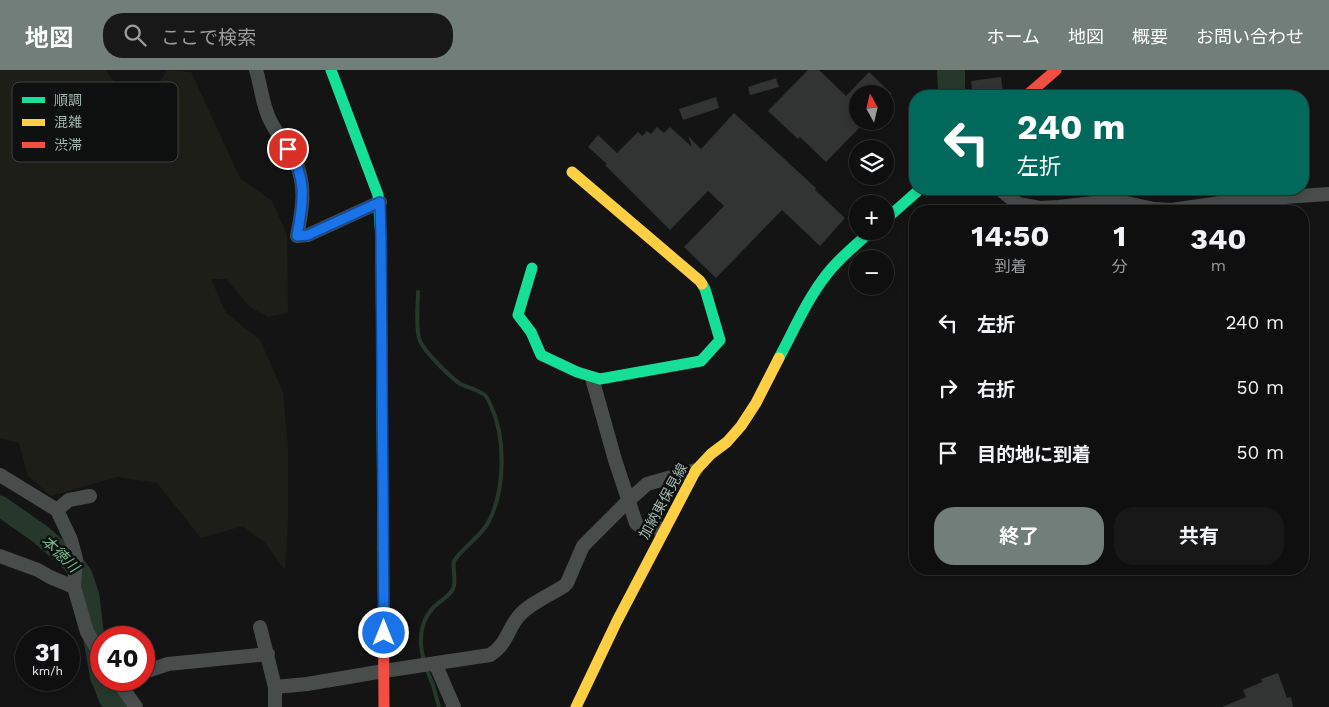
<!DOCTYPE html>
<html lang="ja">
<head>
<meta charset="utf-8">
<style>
	:root { --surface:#0f0f0f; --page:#181818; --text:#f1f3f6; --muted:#9b9c9e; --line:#2f2f2f; --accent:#717e79 }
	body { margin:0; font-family:"Work Sans","Noto Sans JP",sans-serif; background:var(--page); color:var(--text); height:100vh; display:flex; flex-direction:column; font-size:19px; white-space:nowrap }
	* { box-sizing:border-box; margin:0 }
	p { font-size:16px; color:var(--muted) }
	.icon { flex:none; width:28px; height:28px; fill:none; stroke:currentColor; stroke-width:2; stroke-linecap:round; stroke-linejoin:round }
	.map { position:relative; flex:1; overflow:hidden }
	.panel { position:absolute; left:909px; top:135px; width:400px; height:370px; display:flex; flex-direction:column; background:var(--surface); border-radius:20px; box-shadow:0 2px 8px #0003,0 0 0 1px var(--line) }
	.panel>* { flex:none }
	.banner { position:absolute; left:909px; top:20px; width:400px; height:105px; border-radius:20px; box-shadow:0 2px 8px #0003,0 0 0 1px var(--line); background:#00695c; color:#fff; overflow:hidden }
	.needle { width:32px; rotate:352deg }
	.tools { position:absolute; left:849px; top:15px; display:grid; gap:10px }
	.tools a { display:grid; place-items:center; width:45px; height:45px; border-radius:50%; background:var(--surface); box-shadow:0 2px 8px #0003,0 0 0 1px var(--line); font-size:25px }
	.speed { position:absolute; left:15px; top:556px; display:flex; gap:10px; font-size:25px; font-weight:700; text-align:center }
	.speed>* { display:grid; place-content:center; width:65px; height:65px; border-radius:50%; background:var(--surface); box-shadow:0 2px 8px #0003,0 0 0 1px var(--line); line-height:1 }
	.speed small { font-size:12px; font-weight:400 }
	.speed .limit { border:8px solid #d22; background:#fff; color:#111 }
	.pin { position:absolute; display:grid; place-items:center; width:42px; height:42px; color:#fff; margin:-21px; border:2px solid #fff; border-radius:50%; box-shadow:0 1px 5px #0007 }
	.me { position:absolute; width:55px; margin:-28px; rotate:0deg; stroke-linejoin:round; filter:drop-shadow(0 0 4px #0008) }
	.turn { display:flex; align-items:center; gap:18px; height:105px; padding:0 25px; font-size:22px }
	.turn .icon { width:65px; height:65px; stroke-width:2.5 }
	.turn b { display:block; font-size:35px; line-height:42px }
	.eta { display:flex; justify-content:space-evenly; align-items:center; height:85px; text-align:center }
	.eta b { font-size:30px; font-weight:700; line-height:35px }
	.button { display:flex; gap:10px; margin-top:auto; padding:10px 25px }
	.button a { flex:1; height:58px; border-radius:20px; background:var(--accent); color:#fff; font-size:20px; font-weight:700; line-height:58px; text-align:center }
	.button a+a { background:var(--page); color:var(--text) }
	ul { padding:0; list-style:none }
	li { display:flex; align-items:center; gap:15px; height:65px; padding:0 25px }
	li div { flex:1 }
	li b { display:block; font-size:19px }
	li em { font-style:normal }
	header { display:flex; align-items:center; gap:30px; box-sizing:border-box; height:70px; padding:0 25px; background:var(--accent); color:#fff }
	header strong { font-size:24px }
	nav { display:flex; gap:28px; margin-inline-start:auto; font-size:18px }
	.search { width:350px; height:45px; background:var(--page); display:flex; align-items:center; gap:12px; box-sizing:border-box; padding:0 18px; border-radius:20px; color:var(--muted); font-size:19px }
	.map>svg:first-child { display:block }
	.green { fill:#1e1e18 }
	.water { fill:#26372c }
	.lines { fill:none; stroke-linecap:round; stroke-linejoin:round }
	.stream { stroke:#26372c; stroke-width:4 }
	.river { stroke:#26372c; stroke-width:21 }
	.building { fill:#313433 }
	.street { stroke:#484d4c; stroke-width:14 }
	.fast { stroke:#16e098; stroke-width:11 }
	.slow { stroke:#ffcf43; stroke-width:11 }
	.jam { stroke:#f24e42; stroke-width:11 }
	.route-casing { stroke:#114b97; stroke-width:12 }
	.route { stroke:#1a73e8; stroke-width:9 }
	.labels { text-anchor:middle; stroke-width:5; stroke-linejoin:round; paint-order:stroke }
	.street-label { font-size:14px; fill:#a3b7af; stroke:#0e1010 }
	.water-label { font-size:15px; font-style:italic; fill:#77b58e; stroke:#0e1010 }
	.key { fill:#0e1010; stroke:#3b4240; stroke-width:1 }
	.key-label { font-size:14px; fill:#a3b7af }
</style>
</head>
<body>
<header>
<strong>地図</strong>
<div class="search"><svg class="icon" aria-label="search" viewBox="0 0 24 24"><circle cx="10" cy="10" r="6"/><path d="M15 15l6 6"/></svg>ここで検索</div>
<nav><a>ホーム</a><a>地図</a><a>概要</a><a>お問い合わせ</a></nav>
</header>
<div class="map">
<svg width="1329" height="637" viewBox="0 0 1329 637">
	<rect width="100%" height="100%" fill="#141414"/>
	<path class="green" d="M 0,0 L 106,0 L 127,29 L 146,36 L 167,0 L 191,2 L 240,108 L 272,131 L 287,165 L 288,243 L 268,247 L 250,237 L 226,209 L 211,209 L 226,243 L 260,270 L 283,322 L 288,378 L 288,450 L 285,500 L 265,473 L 243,456 L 201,468 L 157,413 L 117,407 L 51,426 L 28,406 L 19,373 L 0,368 Z"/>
	<path class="water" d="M 937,0 L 965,0 L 965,21 L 938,21 Z"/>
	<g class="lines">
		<path class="stream" d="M 418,222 C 418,235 415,260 420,271 C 425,282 449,306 459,313 C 467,318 478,319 486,326 C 488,329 490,333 491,336 C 506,368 505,420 489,451 C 481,467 464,476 454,491 C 452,500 457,510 453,519 C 449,527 439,531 433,538 C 419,553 419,573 424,591
			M 426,598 L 433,615 L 439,637"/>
		<path class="river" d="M 0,436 L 40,464 L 72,492 L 82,505 L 89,526 L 94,570 L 101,609
			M 102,610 L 109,628 L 117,637"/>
	</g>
	<path class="building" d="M 808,0 L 819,0 L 846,26 L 869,2 L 892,24 L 858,24 L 858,51 L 866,51 L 826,92 L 800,67 L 798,69 L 768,41 Z
		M 1001,7 L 1003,24 L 973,26 L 971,11 Z
		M 776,8 L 779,17 L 750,25 L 748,17 Z
		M 716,27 L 719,38 L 683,50 L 679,39 Z
		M 734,43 L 816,118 L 815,120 L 845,148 L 820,176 L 782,140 L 716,208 L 684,177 L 724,136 L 708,121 L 670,160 L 605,95 L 607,94 L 588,77 L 598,65 L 617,83 L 638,62 L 642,66 L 647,61 L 651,64 L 657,57 L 664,63 L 670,57 L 692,77 L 688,66 L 701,79 Z
		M 1278,603 L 1287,628 L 1291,627 L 1293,637 L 1222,637 L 1246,627 L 1243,620 L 1262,612 L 1261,609 Z"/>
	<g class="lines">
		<path class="street" d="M 256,0 C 261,16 262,33 269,48 C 276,64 288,76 295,91 C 307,115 302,141 297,166 L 308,165 L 380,132
			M 1000,119 L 1018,134 L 1040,138 L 1058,137 L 1103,132 L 1122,132 L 1154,139 L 1171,140 L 1241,130 L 1329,124
			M 592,308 L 615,390 L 636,453 L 641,457 L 664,459
			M 0,405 L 57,440 L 71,470 L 76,489 L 74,517 L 87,562 L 101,585
			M 57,440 L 69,430 L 90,426
			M 0,486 L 38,500 L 50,507 L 74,517
			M 260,557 L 275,617 L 275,637
			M 435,593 L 454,637
			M 144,602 L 168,594 L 268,584
			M 117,610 L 136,637
			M 275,617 L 307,614 L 384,601 L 490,585 C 507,574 507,561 518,547 C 528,534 550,525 564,516 L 567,513 L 583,476 L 628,431 L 647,414 L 696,400"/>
		<path class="fast" d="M 331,0 L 378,125 L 381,168 L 383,479
			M 885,150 L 920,119
			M 532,198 L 518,245 L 531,262 L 541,285 L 577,302 L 600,309 L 701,291 L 720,270 L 705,219 L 702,214
			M 779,288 C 794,260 807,229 827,204 C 839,188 856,175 871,161"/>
		<path class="slow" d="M 572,102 L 700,211 L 702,214
			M 576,637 L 617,551 L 696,400 L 711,384 L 727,372 L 741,356 L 756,333 L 779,288"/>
		<path class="jam" d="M 1026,26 L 1056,0
			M 383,479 L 384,637"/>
	</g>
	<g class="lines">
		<g class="route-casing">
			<path id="route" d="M 288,79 C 308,110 303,132 297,166 L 308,165 L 380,132 L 381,168 L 384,563"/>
		</g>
		<use href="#route" class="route"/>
	</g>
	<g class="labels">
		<g class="street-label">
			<text transform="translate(663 431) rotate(-61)" y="5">加納東保見線</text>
		</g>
		<g class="water-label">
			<text transform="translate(60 484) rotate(44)" y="5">本徳川</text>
		</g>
	</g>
	<rect x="12" y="12" width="166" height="80" rx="8" class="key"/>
	<rect x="22" y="27" width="23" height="6" fill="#16e098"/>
	<rect x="22" y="49" width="23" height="7" fill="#ffcf43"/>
	<rect x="22" y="72" width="23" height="6" fill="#f24e42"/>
	<g class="key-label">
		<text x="54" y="35">順調</text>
		<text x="54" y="57">混雑</text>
		<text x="54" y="80">渋滞</text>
	</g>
</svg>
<div class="tools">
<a><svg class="needle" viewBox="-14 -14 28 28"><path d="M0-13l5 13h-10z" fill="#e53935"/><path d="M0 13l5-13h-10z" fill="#9b9c9e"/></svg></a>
<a><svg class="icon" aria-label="layers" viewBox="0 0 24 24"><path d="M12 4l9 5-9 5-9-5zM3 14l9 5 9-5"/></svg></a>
<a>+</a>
<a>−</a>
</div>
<div class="speed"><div>31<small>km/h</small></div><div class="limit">40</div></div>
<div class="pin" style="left:288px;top:79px;background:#d93025"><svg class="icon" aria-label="arrive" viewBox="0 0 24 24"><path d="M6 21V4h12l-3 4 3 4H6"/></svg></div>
<svg class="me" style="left:384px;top:563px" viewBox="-20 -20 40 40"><circle r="17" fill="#1a73e8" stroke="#fff" stroke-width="3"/><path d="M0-11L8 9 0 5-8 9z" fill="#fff"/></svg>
<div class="banner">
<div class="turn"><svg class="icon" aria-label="left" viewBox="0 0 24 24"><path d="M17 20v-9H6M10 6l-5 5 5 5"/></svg><div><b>240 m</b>左折</div></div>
</div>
<section class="panel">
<div class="eta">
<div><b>14:50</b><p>到着</p></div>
<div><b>1</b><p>分</p></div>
<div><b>340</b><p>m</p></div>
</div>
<ul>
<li><svg class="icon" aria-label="left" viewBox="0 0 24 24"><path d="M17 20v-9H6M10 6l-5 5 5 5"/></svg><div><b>左折</b></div><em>240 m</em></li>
<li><svg class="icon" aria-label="right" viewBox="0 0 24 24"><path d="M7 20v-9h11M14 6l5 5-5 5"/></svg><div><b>右折</b></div><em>50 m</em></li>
<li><svg class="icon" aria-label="arrive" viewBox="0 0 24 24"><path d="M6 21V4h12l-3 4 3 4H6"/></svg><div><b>目的地に到着</b></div><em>50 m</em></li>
</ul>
<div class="button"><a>終了</a><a>共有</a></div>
</section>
</div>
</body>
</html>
